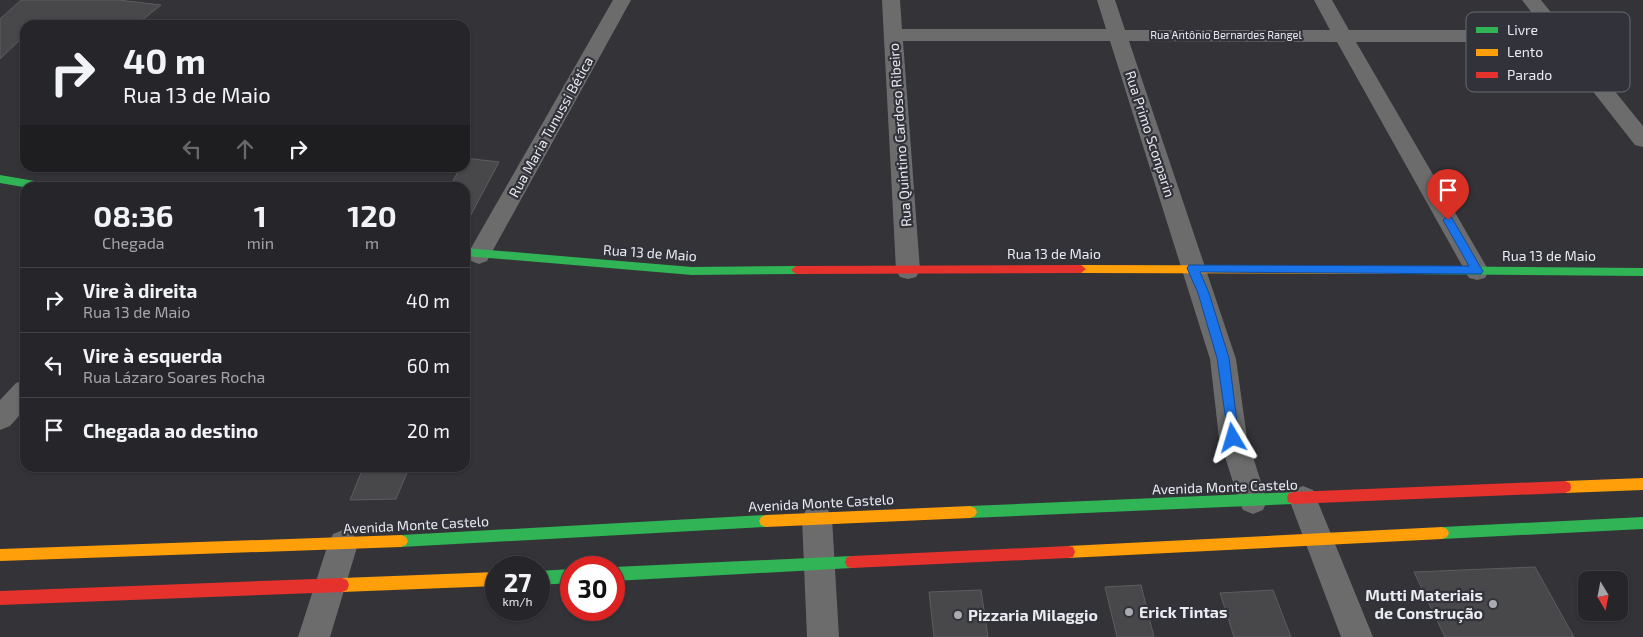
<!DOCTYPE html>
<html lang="pt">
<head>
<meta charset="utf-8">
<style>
	:root { --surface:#26262a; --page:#2e2e32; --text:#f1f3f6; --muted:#a4a5a8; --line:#424347 }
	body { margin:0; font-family:"Exo 2",sans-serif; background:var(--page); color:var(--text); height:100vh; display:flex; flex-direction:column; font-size:19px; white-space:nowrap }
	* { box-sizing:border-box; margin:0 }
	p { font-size:16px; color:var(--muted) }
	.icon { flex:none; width:28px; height:28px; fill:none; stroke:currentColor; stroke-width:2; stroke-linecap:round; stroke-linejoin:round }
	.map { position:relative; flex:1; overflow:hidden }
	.side { position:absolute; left:20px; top:182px; width:450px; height:290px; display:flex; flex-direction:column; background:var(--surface); border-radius:15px; box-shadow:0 1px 4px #0004,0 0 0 1px var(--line) }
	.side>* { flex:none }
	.hud { position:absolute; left:20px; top:20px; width:450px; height:152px; border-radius:15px; box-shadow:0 1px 4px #0004,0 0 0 1px var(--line); background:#26262a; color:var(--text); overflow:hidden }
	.needle { width:32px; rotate:170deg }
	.tools { position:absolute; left:1578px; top:571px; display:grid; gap:10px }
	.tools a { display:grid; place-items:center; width:50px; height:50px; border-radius:10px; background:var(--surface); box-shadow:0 1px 4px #0004,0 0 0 1px var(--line); font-size:25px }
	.speed { position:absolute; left:485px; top:556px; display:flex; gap:10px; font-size:25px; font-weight:700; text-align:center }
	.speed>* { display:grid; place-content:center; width:65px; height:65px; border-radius:50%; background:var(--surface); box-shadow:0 1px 4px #0004,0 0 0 1px var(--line); line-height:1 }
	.speed small { font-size:12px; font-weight:400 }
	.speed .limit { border:8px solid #d22; background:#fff; color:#111 }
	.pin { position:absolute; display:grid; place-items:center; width:42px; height:42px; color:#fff; margin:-51px -21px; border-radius:50% 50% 50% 0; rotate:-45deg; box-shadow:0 0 5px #0007 }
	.pin .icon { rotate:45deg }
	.me { position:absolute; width:55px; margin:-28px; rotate:353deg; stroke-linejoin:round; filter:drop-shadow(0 0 4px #0008) }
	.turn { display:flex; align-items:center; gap:18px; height:105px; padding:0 20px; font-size:22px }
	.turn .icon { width:65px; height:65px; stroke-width:2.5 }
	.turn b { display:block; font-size:35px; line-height:42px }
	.lanes { display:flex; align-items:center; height:48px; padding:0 20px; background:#0003; justify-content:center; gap:25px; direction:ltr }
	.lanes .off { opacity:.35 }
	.eta { display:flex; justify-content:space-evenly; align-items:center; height:85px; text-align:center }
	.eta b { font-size:30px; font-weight:700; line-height:35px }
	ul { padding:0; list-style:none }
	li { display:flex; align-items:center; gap:15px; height:65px; padding:0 20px; border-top:1px solid var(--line) }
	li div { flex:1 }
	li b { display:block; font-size:19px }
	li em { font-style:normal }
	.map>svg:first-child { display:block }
	.building { fill:#48474a; stroke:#5d5c60 }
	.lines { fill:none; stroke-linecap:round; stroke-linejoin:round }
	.street { fill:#6d6c6d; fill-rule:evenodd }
	.fast { fill:#30b455; fill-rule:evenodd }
	.slow { fill:#ff9f0a; fill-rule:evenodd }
	.jam { fill:#e5322d; fill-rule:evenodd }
	.route { fill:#1a73e8; stroke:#114b97 }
	.poi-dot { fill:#aaabb0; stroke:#31323a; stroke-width:2 }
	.labels { text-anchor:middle; stroke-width:4.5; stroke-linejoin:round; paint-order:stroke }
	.far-street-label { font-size:11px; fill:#eaebf0; stroke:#31323a }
	.street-label { font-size:14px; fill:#eaebf0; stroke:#31323a }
	.near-poi-label { font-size:16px; font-weight:bold; fill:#eaebf0; stroke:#31323a; text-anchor:start }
	.key { fill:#31323a; stroke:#686a71; stroke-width:1 }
	.key-label { font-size:14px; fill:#eaebf0 }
</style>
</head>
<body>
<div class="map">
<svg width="1643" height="637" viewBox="0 0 1643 637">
	<rect width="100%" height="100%" fill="#333338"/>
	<path class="building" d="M 21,0 L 119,0 L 161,5 L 136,25 L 25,25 L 25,35 L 0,59 L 0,19 Z
		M 465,158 L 499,162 L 465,226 L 465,188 L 449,188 L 460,168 L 465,168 Z
		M 363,468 L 409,468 L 396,499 L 350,500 Z
		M 1535,567 L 1574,637 L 1445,637 L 1414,572 Z
		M 1141,585 L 1154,637 L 1117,637 L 1105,587 Z
		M 981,590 L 988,637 L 934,637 L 929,592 Z
		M 1273,590 L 1291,637 L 1234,637 L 1220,593 Z"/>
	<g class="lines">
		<path class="street" d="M 613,0 L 631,0 L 487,261 L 479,264 L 471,261 L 467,255 Z
			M 882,0 L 900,0 L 902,29 L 1106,29 L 1097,0 L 1115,0 L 1125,30 L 1330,30 L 1314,0 L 1332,0 L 1349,30 L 1545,30 L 1522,0 L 1541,0 L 1643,126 L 1643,147 L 1635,145 L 1554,42 L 1356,42 L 1489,271 L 1485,278 L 1477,280 L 1469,278 L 1337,42 L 1129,41 L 1236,359 L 1247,438 L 1267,501 L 1263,510 L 1253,514 L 1243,510 L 1239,501 L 1219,438 L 1210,359 L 1110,41 L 903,41 L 920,270 L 916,277 L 908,279 L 900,277 L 896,270 Z
			M 25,380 L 25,409 L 10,426 L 0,430 L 0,400 L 16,383 Z
			M 1303,486 L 1313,490 L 1373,637 L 1341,637 L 1289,499 L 1293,490 Z
			M 817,504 L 827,508 L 832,518 L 839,637 L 807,637 L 802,518 L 807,508 Z
			M 343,530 L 353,534 L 358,544 L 330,637 L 298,637 L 328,544 L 333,534 Z"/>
		<path class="fast" d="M 0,175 L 52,184 L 57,188 L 29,188 L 0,183 Z
			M 465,248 L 692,267 L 796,266 L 801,270 L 796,274 L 692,275 L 465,256 Z
			M 1400,266 L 1643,268 L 1643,276 L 1400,274 L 1395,270 Z
			M 1293,492 L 1298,494 L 1299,498 L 1298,502 L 1293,504 L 970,518 L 965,516 L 963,512 L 965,508 L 970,506 Z
			M 766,515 L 771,517 L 773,521 L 771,525 L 766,527 L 401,547 L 396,545 L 394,541 L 396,537 L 401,535 Z
			M 1643,517 L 1643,529 L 1442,539 L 1437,537 L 1435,533 L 1437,529 L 1442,527 Z
			M 852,556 L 857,557 L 859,562 L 857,567 L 852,568 L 614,581 L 614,567 Z
			M 571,569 L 571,583 L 539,585 L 539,571 Z"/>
		<path class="slow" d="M 1081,265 L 1400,266 L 1405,270 L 1400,274 L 1081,273 L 1076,269 Z
			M 1643,478 L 1643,490 L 1565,493 L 1560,491 L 1559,487 L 1560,483 L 1565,481 Z
			M 970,506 L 975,508 L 977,512 L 975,516 L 970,518 L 766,527 L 761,525 L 759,521 L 761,517 L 766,515 Z
			M 1442,527 L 1447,529 L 1449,533 L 1447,537 L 1442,539 L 1068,558 L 1063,557 L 1061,552 L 1063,547 L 1068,546 Z
			M 401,535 L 406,537 L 408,541 L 406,545 L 401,547 L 0,561 L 0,549 Z
			M 496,572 L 496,586 L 342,592 L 337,590 L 335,585 L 337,580 L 342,578 Z"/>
		<path class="jam" d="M 1081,265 L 1086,269 L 1081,273 L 796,274 L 791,270 L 796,266 Z
			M 1565,481 L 1570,483 L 1571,487 L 1570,491 L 1565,493 L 1293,504 L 1288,502 L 1287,498 L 1288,494 L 1293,492 Z
			M 1068,546 L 1073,547 L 1075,552 L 1073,557 L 1068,558 L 852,568 L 847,567 L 845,562 L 847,557 L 852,556 Z
			M 342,578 L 347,580 L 349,585 L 347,590 L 342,592 L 0,605 L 0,591 Z"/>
	</g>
	<path class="route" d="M 1448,216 L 1452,218 L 1481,268 L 1483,271 L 1481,274 L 1200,272 L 1209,293 L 1229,358 L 1239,438 L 1238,442 L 1233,444 L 1229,442 L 1217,358 L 1198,293 L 1187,268 L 1189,265 L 1469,266 L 1443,220 Z"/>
	<g class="poi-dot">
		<circle cx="1493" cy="604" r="5"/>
		<circle cx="1129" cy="612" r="5"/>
		<circle cx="958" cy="615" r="5"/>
	</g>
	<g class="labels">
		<g class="far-street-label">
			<text x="1226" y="39">Rua Antônio Bernardes Rangel</text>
		</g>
		<g class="street-label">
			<text transform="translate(551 127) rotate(-61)" y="5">Rua Maria Tunussi Bética</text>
			<text transform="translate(1150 134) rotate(72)" y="5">Rua Primo Sconparin</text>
			<text transform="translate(900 135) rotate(-94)" y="5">Rua Quintino Cardoso Ribeiro</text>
			<text transform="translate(650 253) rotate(4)" y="5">Rua 13 de Maio</text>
			<text x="1054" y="259">Rua 13 de Maio</text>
			<text x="1549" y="261">Rua 13 de Maio</text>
			<text transform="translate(1225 487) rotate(-2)" y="5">Avenida Monte Castelo</text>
			<text transform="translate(821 503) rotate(-3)" y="5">Avenida Monte Castelo</text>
			<text transform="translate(416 525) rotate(-3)" y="5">Avenida Monte Castelo</text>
		</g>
		<g class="near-poi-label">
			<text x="1483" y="601" text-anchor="end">Mutti Materiais<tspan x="1483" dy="18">de Construção</tspan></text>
			<text x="1139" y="618">Erick Tintas</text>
			<text x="968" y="621">Pizzaria Milaggio</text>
		</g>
	</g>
	<rect x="1466" y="12" width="164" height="80" rx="8" class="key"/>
	<rect x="1476" y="27" width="22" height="6" fill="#30b455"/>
	<rect x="1476" y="49" width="22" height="7" fill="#ff9f0a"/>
	<rect x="1476" y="72" width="22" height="6" fill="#e5322d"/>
	<g class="key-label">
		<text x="1507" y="35">Livre</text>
		<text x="1507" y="57">Lento</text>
		<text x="1507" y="80">Parado</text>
	</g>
</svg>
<div class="tools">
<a><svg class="needle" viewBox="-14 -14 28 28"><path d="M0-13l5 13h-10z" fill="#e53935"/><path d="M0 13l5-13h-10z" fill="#a4a5a8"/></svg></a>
</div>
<div class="speed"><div>27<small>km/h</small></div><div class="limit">30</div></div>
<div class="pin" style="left:1448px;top:220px;background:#d93025"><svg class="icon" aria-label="arrive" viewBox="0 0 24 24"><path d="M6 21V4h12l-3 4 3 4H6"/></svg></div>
<svg class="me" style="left:1233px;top:438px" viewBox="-20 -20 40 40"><path d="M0-17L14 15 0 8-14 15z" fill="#1a73e8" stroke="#fff" stroke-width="4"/></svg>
<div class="hud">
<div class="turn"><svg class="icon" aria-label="right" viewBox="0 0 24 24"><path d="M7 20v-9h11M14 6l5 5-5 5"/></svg><div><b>40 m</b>Rua 13 de Maio</div></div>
<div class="lanes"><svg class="icon off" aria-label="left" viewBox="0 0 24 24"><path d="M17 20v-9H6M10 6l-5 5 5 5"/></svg><svg class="icon off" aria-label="ahead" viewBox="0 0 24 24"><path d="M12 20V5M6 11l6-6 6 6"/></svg><svg class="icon" aria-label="right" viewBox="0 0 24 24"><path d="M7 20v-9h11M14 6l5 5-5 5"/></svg></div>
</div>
<section class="side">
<div class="eta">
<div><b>08:36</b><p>Chegada</p></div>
<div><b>1</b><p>min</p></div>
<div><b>120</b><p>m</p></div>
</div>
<ul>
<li><svg class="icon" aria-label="right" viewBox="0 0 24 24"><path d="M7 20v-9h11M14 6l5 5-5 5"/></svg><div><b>Vire à direita</b><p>Rua 13 de Maio</p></div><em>40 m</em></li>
<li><svg class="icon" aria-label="left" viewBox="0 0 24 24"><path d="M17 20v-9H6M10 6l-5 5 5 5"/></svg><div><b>Vire à esquerda</b><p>Rua Lázaro Soares Rocha</p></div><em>60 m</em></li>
<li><svg class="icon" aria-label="arrive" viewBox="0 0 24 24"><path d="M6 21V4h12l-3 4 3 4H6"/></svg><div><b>Chegada ao destino</b></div><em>20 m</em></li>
</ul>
</section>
</div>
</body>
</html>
